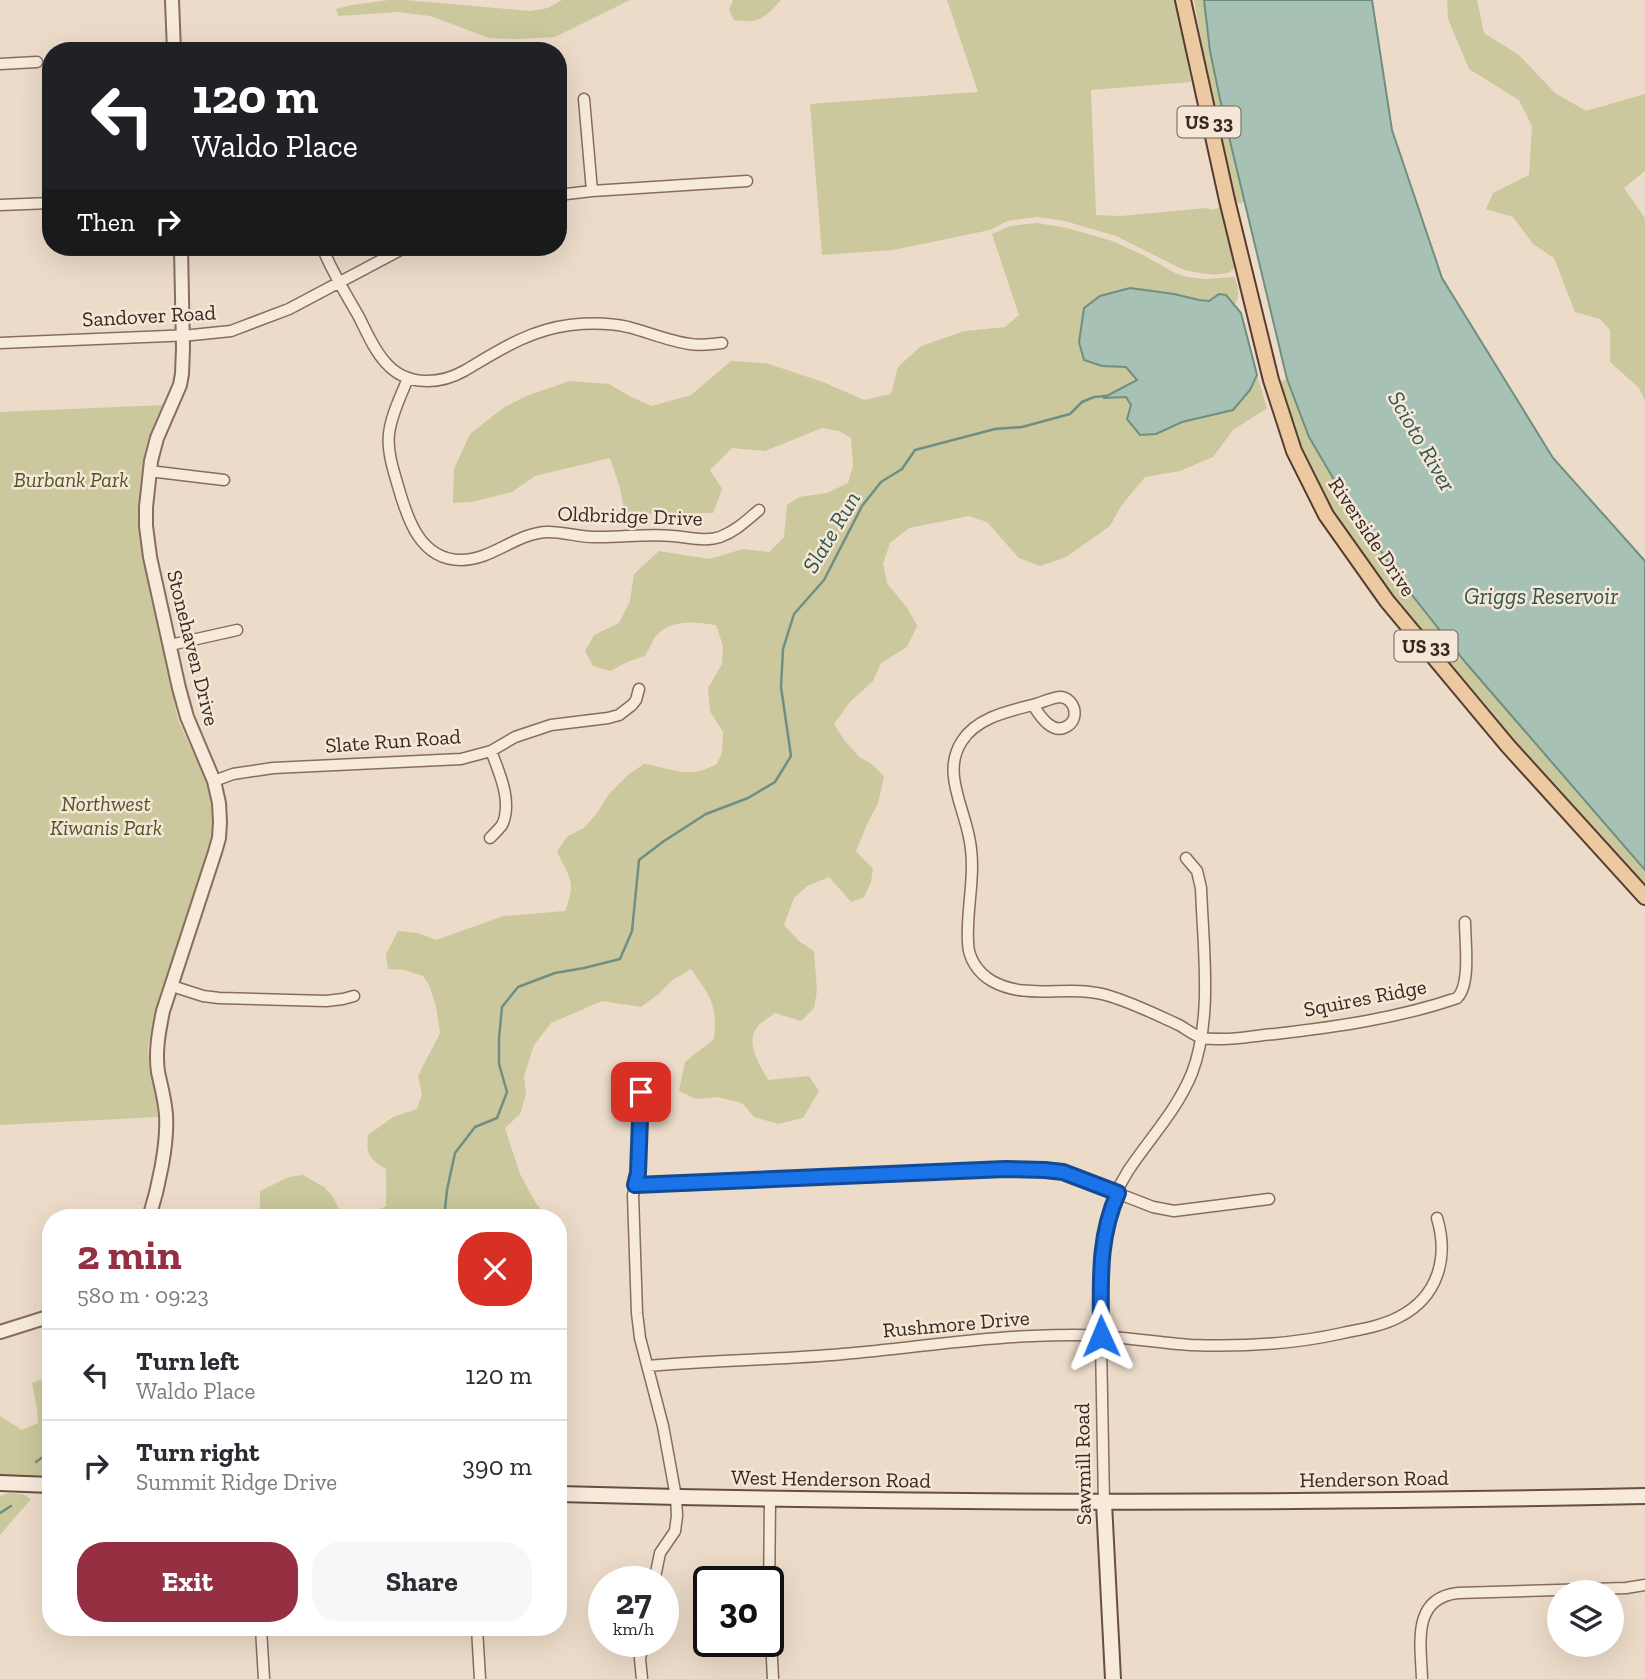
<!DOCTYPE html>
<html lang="en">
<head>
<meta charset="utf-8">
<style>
	:root { --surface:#fff; --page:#f7f7f7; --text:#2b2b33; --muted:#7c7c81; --line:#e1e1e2; --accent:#943042 }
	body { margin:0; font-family:"Zilla Slab",serif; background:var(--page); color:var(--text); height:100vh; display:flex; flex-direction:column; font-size:26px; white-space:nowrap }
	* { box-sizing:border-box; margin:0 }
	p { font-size:23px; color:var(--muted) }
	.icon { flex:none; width:38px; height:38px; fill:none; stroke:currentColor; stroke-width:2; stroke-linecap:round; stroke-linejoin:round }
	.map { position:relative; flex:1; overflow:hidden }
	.sheet { position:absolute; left:42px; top:1209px; width:525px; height:427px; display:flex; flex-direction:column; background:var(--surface); border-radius:28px; box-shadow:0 7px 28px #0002 }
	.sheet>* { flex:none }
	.guide { position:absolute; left:42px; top:42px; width:525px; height:214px; border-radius:28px; box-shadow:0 7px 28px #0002; background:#202124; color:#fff; overflow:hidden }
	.buttons { position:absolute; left:1547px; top:1580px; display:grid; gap:14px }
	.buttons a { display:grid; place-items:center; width:77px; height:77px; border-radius:50%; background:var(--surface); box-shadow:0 7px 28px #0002; font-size:35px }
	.speed { position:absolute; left:588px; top:1566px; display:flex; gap:14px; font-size:35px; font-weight:700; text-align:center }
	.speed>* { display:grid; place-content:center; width:91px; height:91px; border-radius:50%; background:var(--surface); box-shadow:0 7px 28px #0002; line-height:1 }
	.speed small { font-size:18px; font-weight:400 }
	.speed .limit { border:4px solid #111; border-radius:10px; background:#fff; color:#111 }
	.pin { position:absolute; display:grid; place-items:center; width:60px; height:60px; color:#fff; margin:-30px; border-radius:14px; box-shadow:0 4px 10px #0006 }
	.me { position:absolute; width:77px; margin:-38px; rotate:359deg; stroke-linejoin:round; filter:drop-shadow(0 0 5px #0008) }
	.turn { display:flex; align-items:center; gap:24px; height:147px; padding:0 35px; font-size:32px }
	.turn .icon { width:91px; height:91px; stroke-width:2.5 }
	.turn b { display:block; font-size:49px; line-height:60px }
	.then { display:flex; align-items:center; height:66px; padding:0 35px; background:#0003; gap:14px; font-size:26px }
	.round { display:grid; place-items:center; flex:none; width:74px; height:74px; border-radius:28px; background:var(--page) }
	.summary { display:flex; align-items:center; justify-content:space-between; height:119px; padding:0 35px }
	h1 { font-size:42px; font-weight:700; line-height:52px; color:var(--accent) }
	.cta { display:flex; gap:14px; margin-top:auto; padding:14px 35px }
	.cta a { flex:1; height:80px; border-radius:28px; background:var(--accent); color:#fff; font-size:28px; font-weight:700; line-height:80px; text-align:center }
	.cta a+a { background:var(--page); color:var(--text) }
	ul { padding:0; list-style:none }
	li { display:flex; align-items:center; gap:21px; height:91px; padding:0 35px; border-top:2px solid var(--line) }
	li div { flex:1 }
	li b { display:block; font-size:26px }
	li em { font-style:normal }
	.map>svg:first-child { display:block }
	.green { fill:#cac89c }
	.water { fill:#a8c1b5; stroke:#6f8f82; stroke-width:2 }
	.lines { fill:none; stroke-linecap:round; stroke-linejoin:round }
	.stream { stroke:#6f8f82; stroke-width:2.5 }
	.minor-casing { stroke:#886d5d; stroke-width:13 }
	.tertiary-casing { stroke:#886d5d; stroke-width:16 }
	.secondary-casing { stroke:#694e41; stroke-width:18 }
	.primary-casing { stroke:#563c31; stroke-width:18 }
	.minor { stroke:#f7eadb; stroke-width:10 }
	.tertiary { stroke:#f7eadb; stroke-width:12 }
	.secondary { stroke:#f7eadb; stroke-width:14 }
	.primary { stroke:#edc9a2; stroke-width:14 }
	.route-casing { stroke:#114b97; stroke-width:18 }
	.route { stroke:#1a73e8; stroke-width:12 }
	.labels { text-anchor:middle; stroke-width:5; stroke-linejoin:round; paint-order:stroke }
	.shield { fill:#f4e7d7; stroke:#716157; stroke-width:2 }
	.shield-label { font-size:19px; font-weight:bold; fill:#392820 }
	.street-label { font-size:21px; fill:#392820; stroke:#f4e7d7 }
	.park-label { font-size:21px; font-style:italic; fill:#505428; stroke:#f4e7d7 }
	.water-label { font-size:23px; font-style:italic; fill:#30574e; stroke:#f4e7d7 }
</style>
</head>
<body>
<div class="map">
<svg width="1645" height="1679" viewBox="0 0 1645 1679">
	<rect width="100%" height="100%" fill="#ecdbc8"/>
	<path class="green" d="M 389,0 L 405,0 L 530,11 L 548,8 L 562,0 L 630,0 L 555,37 L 519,39 L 489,38 L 430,16 L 398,12 L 338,16 L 336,9 L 352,5 Z
		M 733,0 L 781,0 C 765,18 759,24 734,20 L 729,10 Z
		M 947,0 L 1176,0 L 1191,82 L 1091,90 L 1096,215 L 1121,216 L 1206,208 L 1213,210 L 1222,206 L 1234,262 C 1234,264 1234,266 1234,268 C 1228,280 1191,272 1182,269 L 1116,236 L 1065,221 L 1038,217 L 1007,221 L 990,230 L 893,250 L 822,255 L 810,104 L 978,92 Z
		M 1194,0 L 1204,0 L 1210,51 L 1220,99 L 1245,200 L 1240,204 L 1235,200 L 1208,81 Z
		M 1447,0 L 1477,0 L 1484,33 L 1519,55 L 1555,93 L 1586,111 L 1645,94 L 1645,171 L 1624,188 L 1645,218 L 1645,400 L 1639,388 L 1610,362 L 1610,330 L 1600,319 L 1575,312 L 1554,258 L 1533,244 L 1513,217 L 1486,209 L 1493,193 L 1529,175 L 1532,126 L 1519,100 L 1469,69 L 1448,19 Z
		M 1037,223 L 1067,228 L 1112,241 L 1143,255 L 1175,273 L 1187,277 L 1205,279 L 1235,277 C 1238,287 1241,297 1234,305 L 1226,295 L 1219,294 L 1209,301 L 1199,300 L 1174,294 L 1084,308 L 1079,342 L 1084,360 L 1102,366 L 1126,367 L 1137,380 L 1105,397 L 1126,397 L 1131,406 L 1127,419 L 1156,434 L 1182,422 L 1233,410 L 1250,390 L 1257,375 L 1267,408 L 1233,430 L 1213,457 L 1180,471 L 1145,477 L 1121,506 L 1110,526 L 1066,557 L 1040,566 L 1019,558 L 987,522 L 969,516 L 909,528 L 890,543 L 883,564 L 887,583 L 908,609 L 917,626 L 907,647 L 881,663 L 873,681 L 850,702 L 834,724 L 845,741 L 859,757 L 872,764 L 884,776 L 878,804 L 869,820 L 856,851 L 873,869 L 871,882 L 864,897 L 851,902 L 829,877 L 807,886 L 794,898 L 784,925 L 800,942 L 814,951 L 817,990 L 814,1008 L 801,1021 L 775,1013 C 770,1017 761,1022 757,1027 C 745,1044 760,1065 768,1080 L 809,1076 L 819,1091 L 803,1118 L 778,1124 L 754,1117 L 742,1103 L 718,1097 L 696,1099 L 679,1091 L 685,1062 L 714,1039 C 718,1005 710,996 691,969 L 671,981 L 661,992 L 641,1007 L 602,1001 L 551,1023 L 534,1045 L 524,1076 L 526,1094 L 520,1114 L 505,1128 L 520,1174 L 535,1202 L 549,1218 L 257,1218 L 260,1205 L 260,1191 L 289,1177 L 303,1175 L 324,1187 L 333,1197 L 340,1211 C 363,1218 366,1217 386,1206 L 386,1169 C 369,1158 366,1155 368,1135 L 393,1117 L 417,1109 L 422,1094 L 418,1076 L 440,1033 L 436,1006 L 429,985 L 423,976 L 404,970 L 388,969 L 386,954 L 398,931 L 418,933 L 436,940 L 504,916 L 565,911 C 577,881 569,878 557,851 L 568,836 L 584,828 L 598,812 L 609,794 L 628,775 L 644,764 C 660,766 679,774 695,772 C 703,771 710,767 717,764 L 722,752 L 723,732 L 710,711 L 708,688 L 722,664 L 723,646 L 716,625 C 695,622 672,618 656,636 C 652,641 649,650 645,656 L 627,662 L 610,671 L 593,666 L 585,651 L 594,635 L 619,623 L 630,601 L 634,574 L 659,551 L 709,559 L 743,549 L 769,552 L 784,537 L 787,505 L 799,497 L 827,493 L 848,483 L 853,466 L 851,438 L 839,431 L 822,428 L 765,451 L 732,448 L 710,470 L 722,489 L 713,513 L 625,514 L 620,488 L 610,458 L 535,476 L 512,492 L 472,502 L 453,503 L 454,469 L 470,434 L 503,408 L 526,396 L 570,381 L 609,384 L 631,397 L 652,406 L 691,395 L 731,361 L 766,363 L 823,382 L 864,400 L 891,394 L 898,367 L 921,346 L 965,331 L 1005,327 L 1019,315 L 992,234 L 1010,226 Z
		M 1287,379 L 1309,437 L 1339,488 L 1399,580 L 1466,663 L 1645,870 L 1645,888 L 1486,711 L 1375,572 L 1345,530 L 1323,491 L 1296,435 L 1285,402 L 1281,381 Z
		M 164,405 C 160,413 155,422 152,430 C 139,465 138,507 141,544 L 178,720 L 204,775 L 210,794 L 214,827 L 206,858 L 154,1019 L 148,1047 L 150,1071 L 156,1095 L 158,1117 L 0,1125 L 0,412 Z
		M 46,1378 L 51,1378 L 51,1462 L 43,1477 L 0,1475 L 0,1416 L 22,1430 L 38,1423 L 37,1408 L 32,1383 Z
		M 8,1493 L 23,1494 L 31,1499 L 0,1535 L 0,1496 Z"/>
	<path class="water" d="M 1204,0 L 1372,0 L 1392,130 L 1442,278 L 1553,458 L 1645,561 L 1645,870 L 1466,663 L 1400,580 L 1339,488 L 1309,437 L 1287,379 L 1220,99 L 1210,51 Z
		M 1130,288 L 1174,294 L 1199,300 L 1209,301 L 1219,294 L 1226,295 L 1241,313 L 1257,375 L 1250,390 L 1233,410 L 1182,422 L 1156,434 L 1140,435 L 1127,419 L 1131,405 L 1126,397 L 1103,398 L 1137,380 L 1126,367 L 1102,366 L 1084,360 L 1079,342 L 1084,308 L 1100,296 Z"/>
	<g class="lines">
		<path class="stream" d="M 444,1218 L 447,1190 L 455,1153 L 475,1127 L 497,1118 L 507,1092 L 499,1064 L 499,1038 L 502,1007 L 518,987 L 555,973 L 584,968 L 620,959 L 632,931 L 639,860 L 664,841 L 706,814 L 748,798 L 775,782 L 791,756 L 781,687 L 783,649 L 794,614 L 824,580 L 862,506 L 881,482 L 902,469 L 915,450 L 995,429 L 1022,427 L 1070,414 L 1082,402 L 1094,397 L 1106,396
			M 36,1462 L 51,1451
			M 0,1513 L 11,1506"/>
		<g class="minor-casing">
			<path id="minor" d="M 0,64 L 37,62
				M 584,99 L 592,191
				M 558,195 L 592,191 L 747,181
				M 0,205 L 51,203
				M 322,247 C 332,272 346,294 359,317 C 367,333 374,350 386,363 C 406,386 439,385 464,371 C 498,351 529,330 570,325 C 588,323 610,323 628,327 C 648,332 669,341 690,344 C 700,346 711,344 722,343
				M 0,343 L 192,335 L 231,331 L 289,309 L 406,247
				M 408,378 C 401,396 391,415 389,434 C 387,451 393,469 398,486 C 407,518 420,560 461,560 C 492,560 515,534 546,532 C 561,531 578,537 593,537 C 620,538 646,533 673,536 C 688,537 706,542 720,537 C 736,531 747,520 759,510
				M 149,471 L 224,480
				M 170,645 L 237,630
				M 1033,705 C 1040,716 1053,737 1069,725 C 1079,717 1075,699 1061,697 C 1053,697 1043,702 1036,704 C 1010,711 977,717 962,741 C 942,771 963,805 969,837 C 977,873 966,907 968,942 C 968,958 978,973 992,981 C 1027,1001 1068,984 1106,995 C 1131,1002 1155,1014 1179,1025 C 1186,1029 1194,1035 1202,1038 C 1208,1039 1217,1039 1223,1039 C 1240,1039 1258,1035 1275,1034 C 1336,1027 1399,1018 1457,998 C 1471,985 1465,942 1465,922
				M 214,781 L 233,774 L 273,768 L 461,759 L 491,751 L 515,737 L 551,725 L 608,718 L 619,715 L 632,705 L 636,700 L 639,689
				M 490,838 C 494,834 499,829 502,825 C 513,802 499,772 491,751
				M 172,986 L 203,996 L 219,998 L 326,1001 L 343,999 L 354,996
				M 641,1092 L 638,1173 L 633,1195 L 637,1313 L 640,1338 L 663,1426 L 676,1497 L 677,1516 L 675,1531 L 660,1553 L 654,1582
				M 635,1185 L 1005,1169 L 1045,1170 L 1063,1172 L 1153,1207 L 1174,1211 L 1269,1199
				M 648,1366 C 713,1360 778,1360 843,1354 C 906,1349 969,1338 1033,1336 C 1055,1335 1079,1334 1101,1336 C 1131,1338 1161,1343 1191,1345 C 1241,1347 1294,1344 1343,1333 C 1362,1329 1382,1326 1399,1317 C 1438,1297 1449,1258 1437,1218
				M 770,1498 L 769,1600 L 773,1679
				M 1104,1503 L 1100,1289 C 1101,1247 1105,1207 1128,1171 C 1150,1138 1177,1110 1192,1073 C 1213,1018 1203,946 1201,888 L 1197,871 L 1186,858
				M 261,1628 L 264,1679
				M 477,1628 L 480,1679
				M 642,1679 L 640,1659 L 643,1642
				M 1422,1679 C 1421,1645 1411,1598 1458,1593 L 1626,1588 L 1645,1585"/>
		</g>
		<g class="tertiary-casing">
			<path id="tertiary" d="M 172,0 L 174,51
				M 149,1218 C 158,1189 168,1145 166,1115 C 165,1100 161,1086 158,1072 C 155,1051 159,1031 163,1011 L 215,852 L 219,838 L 220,822 L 219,803 L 214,781 L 187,717 L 179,688 L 150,557 L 146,526 L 146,507 L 151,461 L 157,438 L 180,385 L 182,374 L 183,348 L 181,247
				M 0,1332 L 51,1316"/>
		</g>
		<g class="secondary-casing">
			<path id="secondary" d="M 0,1483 L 51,1485
				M 558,1494 C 920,1504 1283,1504 1645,1496
				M 1104,1503 L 1113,1679"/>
		</g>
		<g class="primary-casing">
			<path id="primary" d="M 1183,0 L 1227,200 L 1271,380 L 1294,451 L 1326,515 L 1387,601 L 1508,746 L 1645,897"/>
		</g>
		<use href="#minor" class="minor"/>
		<use href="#tertiary" class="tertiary"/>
		<use href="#secondary" class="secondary"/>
		<use href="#primary" class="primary"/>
	</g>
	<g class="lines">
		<g class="route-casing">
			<path id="route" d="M 641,1092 L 638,1173 L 635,1185 L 1005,1169 L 1045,1170 L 1063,1172 L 1118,1193 C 1097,1240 1101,1285 1101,1336"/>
		</g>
		<use href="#route" class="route"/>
	</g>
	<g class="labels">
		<g class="shield">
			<rect x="1177.5" y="106.5" width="63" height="31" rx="5"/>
			<rect x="1394.5" y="630.5" width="63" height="31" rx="5"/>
		</g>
		<g class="shield-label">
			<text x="1209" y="129">US 33</text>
			<text x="1426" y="653">US 33</text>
		</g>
		<g class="street-label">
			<text transform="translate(149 316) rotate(-3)" y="7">Sandover Road</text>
			<text transform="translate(630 516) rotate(2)" y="7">Oldbridge Drive</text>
			<text transform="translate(1372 537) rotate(56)" y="7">Riverside Drive</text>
			<text transform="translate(193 648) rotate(76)" y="7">Stonehaven Drive</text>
			<text transform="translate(393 741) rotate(-4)" y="7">Slate Run Road</text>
			<text transform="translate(1365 998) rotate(-11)" y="7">Squires Ridge</text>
			<text transform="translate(956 1324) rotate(-5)" y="7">Rushmore Drive</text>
			<text transform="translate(1083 1464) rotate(-91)" y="7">Sawmill Road</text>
			<text transform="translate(831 1479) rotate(1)" y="7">West Henderson Road</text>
			<text transform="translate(1374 1479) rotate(-1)" y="7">Henderson Road</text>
		</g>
		<g class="park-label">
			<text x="71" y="487">Burbank Park</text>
			<text x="106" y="811">Northwest<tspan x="106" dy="24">Kiwanis Park</tspan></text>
		</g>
		<g class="water-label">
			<text transform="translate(1422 441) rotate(60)" y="8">Scioto River</text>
			<text transform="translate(831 532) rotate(-59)" y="8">Slate Run</text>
			<text x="1541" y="604">Griggs Reservoir</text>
		</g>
	</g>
</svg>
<div class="buttons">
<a><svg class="icon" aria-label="layers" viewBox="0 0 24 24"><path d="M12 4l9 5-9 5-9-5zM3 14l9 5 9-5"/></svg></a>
</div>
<div class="speed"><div>27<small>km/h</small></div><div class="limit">30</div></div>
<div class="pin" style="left:641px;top:1092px;background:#d93025"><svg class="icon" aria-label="arrive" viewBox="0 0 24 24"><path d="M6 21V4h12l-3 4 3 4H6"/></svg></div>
<svg class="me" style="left:1101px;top:1336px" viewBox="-20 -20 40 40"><path d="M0-17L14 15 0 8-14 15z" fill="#1a73e8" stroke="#fff" stroke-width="4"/></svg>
<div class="guide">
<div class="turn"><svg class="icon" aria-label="left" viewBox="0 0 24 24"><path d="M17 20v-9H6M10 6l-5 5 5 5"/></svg><div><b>120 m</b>Waldo Place</div></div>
<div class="then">Then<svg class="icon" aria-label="right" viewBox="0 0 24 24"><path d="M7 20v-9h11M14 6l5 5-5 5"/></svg></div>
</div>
<section class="sheet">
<div class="summary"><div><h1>2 min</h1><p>580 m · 09:23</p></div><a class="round" style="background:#d93025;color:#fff"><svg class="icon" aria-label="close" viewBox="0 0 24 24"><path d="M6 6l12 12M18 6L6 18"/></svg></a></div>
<ul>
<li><svg class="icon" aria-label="left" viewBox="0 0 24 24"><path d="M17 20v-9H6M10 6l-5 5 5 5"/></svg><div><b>Turn left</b><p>Waldo Place</p></div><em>120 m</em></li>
<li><svg class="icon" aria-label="right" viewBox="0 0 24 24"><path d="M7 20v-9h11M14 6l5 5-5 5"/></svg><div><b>Turn right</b><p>Summit Ridge Drive</p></div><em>390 m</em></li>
</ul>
<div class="cta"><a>Exit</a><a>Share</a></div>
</section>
</div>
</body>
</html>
